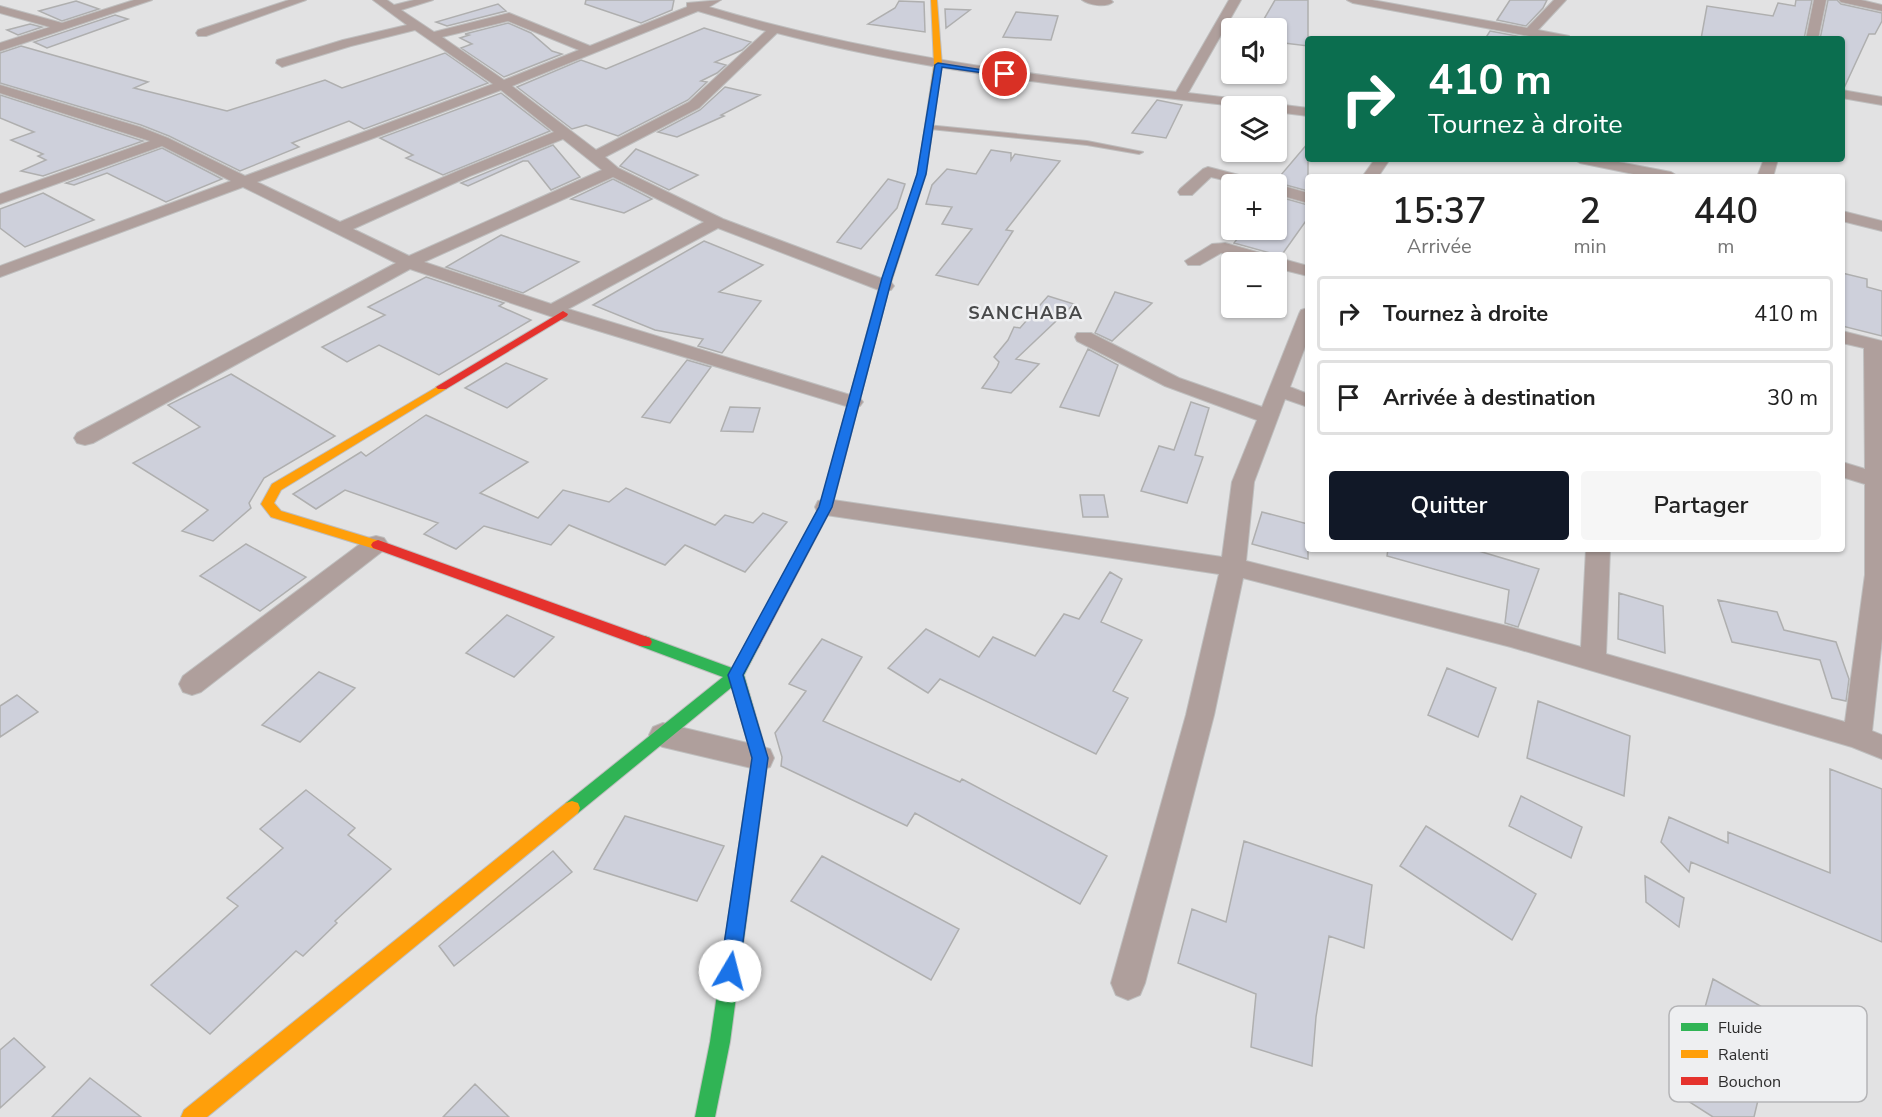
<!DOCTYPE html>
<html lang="fr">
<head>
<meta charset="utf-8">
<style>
	:root { --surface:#fff; --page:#f6f6f6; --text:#222; --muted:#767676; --line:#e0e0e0; --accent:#111827 }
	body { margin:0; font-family:"Nunito Sans",sans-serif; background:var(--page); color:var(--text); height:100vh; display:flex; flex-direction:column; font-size:22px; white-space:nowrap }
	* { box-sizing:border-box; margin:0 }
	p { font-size:20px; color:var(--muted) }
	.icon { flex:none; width:33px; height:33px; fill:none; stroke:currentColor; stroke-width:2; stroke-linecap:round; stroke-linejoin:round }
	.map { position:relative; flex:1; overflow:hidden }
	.panel { position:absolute; left:1305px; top:174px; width:540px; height:378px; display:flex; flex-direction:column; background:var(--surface); border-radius:6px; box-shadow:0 2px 4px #0004 }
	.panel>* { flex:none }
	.banner { position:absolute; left:1305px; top:36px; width:540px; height:126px; border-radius:6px; box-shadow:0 2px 4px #0004; background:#0b6e4f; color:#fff; overflow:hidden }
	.controls { position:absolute; left:1221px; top:18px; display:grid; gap:12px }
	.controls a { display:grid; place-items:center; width:66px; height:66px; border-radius:6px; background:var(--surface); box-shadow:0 2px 4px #0004; font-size:30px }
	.pin { position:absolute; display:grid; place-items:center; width:51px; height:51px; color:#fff; margin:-26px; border:3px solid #fff; border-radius:50%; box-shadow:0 2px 6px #0007 }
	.me { position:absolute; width:66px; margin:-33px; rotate:8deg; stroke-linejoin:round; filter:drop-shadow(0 0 4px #0008) }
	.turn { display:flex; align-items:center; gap:21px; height:126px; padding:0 24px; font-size:27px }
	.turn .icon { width:78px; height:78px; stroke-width:2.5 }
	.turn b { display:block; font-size:42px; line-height:51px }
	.eta { display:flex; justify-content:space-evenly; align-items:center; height:102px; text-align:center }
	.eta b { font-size:36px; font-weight:600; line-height:42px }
	.action { display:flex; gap:12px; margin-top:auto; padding:12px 24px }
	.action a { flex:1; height:69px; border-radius:6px; background:var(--accent); color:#fff; font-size:24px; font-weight:600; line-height:69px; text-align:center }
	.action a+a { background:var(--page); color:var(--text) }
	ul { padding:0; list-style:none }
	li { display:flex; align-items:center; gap:18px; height:75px; margin:0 12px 9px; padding:0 12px; border:3px solid var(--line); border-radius:6px }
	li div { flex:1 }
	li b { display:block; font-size:22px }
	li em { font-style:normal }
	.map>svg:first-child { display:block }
	.building { fill:#ced0db; stroke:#afafaf; stroke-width:1.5 }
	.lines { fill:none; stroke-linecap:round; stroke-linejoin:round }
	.lane-casing { stroke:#bebebe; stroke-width:2 }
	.street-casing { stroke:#bebebe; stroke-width:2 }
	.fast-casing { stroke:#bebebe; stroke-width:2 }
	.slow-casing { stroke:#bebebe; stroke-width:2 }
	.jam-casing { stroke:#bebebe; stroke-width:2 }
	.lane { fill:#af9f9c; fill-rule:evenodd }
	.street { fill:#af9f9c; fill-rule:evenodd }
	.fast { fill:#30b455; fill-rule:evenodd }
	.slow { fill:#ff9f0a; fill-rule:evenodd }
	.jam { fill:#e5322d; fill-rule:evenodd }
	.route { fill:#1a73e8; stroke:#114b97; stroke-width:1.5 }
	.labels { text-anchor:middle; stroke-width:5; stroke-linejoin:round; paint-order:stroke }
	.far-district-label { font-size:18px; font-weight:bold; letter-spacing:1.5px; fill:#48494a; stroke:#eeeff1 }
	.key { fill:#eeeff1; stroke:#b4b4b6; stroke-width:1.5 }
	.key-label { font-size:16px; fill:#2c2c2c }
</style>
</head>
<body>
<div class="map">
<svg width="1882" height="1117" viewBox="0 0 1882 1117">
	<rect width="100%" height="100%" fill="#e2e2e3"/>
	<path class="building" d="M 586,0 L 674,0 L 672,10 L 641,23 L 585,4 Z
		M 1275,0 L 1308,0 L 1308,46 L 1276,42 L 1276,21 L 1264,19 Z
		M 1510,0 L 1547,0 L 1543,8 L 1526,26 L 1497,20 Z
		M 1796,0 L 1812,0 L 1804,39 L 1701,39 L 1707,6 L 1773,16 L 1778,3 L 1795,6 Z
		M 1828,0 L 1837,0 L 1841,4 L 1882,13 L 1882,21 L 1875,34 L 1869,34 L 1844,88 L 1842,88 L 1842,39 L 1820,39 Z
		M 76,1 L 99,9 L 62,21 L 39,11 Z
		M 899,1 L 924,2 L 925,32 L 868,24 L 895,8 Z
		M 498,4 L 506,11 L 447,26 L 436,22 Z
		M 945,9 L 970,10 L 946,28 Z
		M 1016,12 L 1058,16 L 1051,40 L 1003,37 Z
		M 115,15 L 128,19 L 47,48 L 34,42 Z
		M 508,23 L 531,33 L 552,51 L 562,54 L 504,77 L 461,48 L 472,44 L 460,38 L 469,35 L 465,34 Z
		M 30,24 L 42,27 L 18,35 L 7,30 Z
		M 704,28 L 751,42 L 742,50 L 715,62 L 726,65 L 717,73 L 701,81 L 707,82 L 688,100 L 618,136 L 586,125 L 572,129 L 517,87 L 581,60 L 606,69 Z
		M 1490,31 L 1527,38 L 1485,39 Z
		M 21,46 L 148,82 L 134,88 L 227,111 L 325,80 L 342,88 L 445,53 L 488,83 L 364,129 L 349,121 L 292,143 L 299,147 L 240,171 L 169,136 L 141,125 L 0,83 L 0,53 Z
		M 725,87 L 760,95 L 721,115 L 724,116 L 677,137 L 658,132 L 700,110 Z
		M 501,93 L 550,131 L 443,175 L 406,158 L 413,155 L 380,138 Z
		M 0,95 L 143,141 L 43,176 L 21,171 L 46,160 L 38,156 L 43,154 L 11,140 L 34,132 L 0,118 Z
		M 1157,100 L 1182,105 L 1166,138 L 1132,133 Z
		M 1308,143 L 1308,191 L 1275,182 Z
		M 553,145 L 580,177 L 551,190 L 528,161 L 523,161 L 468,186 L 461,183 Z
		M 162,148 L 222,179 L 166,202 L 107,173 L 74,185 L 66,183 Z
		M 636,149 L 698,175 L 669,190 L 620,166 Z
		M 991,150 L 1011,153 L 1011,160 L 1015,154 L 1060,161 L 1006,230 L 1013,231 L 978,285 L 936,275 L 972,229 L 942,224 L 952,207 L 926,204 L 932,185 L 947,169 L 976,174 Z
		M 613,179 L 652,199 L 624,213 L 571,199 Z
		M 888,179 L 905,184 L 897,208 L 861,249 L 837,242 Z
		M 43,193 L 94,220 L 25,247 L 0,228 L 0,209 Z
		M 1276,196 L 1308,205 L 1308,218 L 1281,256 L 1234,243 L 1244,230 L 1276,230 Z
		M 501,235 L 579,262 L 523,293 L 446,267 Z
		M 704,241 L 763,265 L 719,292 L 761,301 L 722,353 L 698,346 L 703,339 L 655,330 L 593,305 Z
		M 1842,273 L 1867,279 L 1867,287 L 1882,291 L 1882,336 L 1842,326 Z
		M 426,277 L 504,303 L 499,306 L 531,320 L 439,375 L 379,345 L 347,362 L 322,347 L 385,315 L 368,307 Z
		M 1115,292 L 1152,303 L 1112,341 L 1095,333 Z
		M 1048,296 L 1074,304 L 1016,359 L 1039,364 L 1011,393 L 982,388 L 997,367 L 999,362 L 994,357 L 1008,340 L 1014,327 L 1020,328 Z
		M 1088,349 L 1118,365 L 1099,416 L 1060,407 Z
		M 687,360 L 711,367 L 670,423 L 642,417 Z
		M 506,363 L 547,379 L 507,408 L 465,388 Z
		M 231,374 L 335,436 L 264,478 L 249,503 L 251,508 L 213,541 L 182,531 L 208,510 L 133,463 L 200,427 L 168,405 Z
		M 1191,402 L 1209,408 L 1195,455 L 1203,457 L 1187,503 L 1141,491 L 1159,446 L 1174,450 Z
		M 730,407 L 760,408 L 753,432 L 721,431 Z
		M 426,415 L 528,462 L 480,493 L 538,518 L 563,490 L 609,502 L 626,488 L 715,525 L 725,515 L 753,523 L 763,513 L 787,522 L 745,572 L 685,545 L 665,565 L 569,525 L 551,545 L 484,526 L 456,549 L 424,534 L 438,523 L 345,490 L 316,509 L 293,494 L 361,452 L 366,456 Z
		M 1080,495 L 1104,495 L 1108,517 L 1083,517 Z
		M 1262,512 L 1308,524 L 1308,559 L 1252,544 Z
		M 246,544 L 306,577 L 260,611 L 200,576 Z
		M 1388,549 L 1472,549 L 1539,569 L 1518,627 L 1505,623 L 1509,590 L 1387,556 Z
		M 1110,572 L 1122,579 L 1101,622 L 1142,640 L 1113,691 L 1128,698 L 1096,754 L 940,679 L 928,693 L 888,668 L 926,629 L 979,657 L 993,637 L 1035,656 L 1064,614 L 1079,619 Z
		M 1619,593 L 1663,606 L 1665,653 L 1618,639 Z
		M 1718,600 L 1777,612 L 1784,630 L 1836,642 L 1849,679 L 1846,701 L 1832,698 L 1820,660 L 1732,642 Z
		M 507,615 L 554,637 L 514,677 L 466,653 Z
		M 822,639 L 862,657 L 823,721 L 960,782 L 962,779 L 1107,856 L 1080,904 L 915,813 L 907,826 L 781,766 L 782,757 L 775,733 L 806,691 L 789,684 Z
		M 1447,668 L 1496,688 L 1478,737 L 1428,715 Z
		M 319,672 L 355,688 L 300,742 L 262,725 Z
		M 17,695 L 38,712 L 0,737 L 0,706 Z
		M 1538,701 L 1630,736 L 1624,796 L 1527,758 Z
		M 1830,769 L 1882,789 L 1882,942 L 1691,862 L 1689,872 L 1661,842 L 1669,817 L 1728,843 L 1728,832 L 1830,873 Z
		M 306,790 L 355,828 L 348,835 L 391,869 L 335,921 L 337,923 L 303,956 L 296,951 L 210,1034 L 151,985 L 238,906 L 227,898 L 283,848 L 260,829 Z
		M 1521,796 L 1582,827 L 1571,858 L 1509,826 Z
		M 625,816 L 724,846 L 697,901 L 594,869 Z
		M 1426,826 L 1536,894 L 1512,940 L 1400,866 Z
		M 1244,841 L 1372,885 L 1364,948 L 1329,936 L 1316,1017 L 1312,1066 L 1251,1047 L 1256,994 L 1178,963 L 1192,909 L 1226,922 Z
		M 553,851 L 572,872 L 454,966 L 439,946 Z
		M 822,856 L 959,929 L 931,980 L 791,901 Z
		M 1645,876 L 1684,898 L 1679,927 L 1646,902 Z
		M 1713,979 L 1778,1016 L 1754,1117 L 1713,1117 L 1680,1096 Z
		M 14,1038 L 45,1067 L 0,1108 L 0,1050 Z
		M 90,1078 L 141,1117 L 52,1117 Z
		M 475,1084 L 509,1117 L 443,1117 Z"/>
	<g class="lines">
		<g class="lane-casing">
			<path id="lane" d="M 927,125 L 1087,141 L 1143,152 L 1139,154 L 1087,145 L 930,129 L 927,129 Z"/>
		</g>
		<g class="street-casing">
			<path id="street" d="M 134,0 L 152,0 L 0,51 L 0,43 L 50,27 L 0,13 L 0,6 L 62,23 Z
				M 289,0 L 306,0 L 206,36 L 198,36 L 196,33 L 198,30 Z
				M 373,0 L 387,0 L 394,5 L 414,0 L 433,0 L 401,10 L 434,32 L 509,13 L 590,46 L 687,7 L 687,3 L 721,0 L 709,7 C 864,53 1016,73 1176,92 L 1229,0 L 1241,0 L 1188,93 L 1264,102 L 1271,106 L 1276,104 L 1308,108 L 1308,116 L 1276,112 L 1276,106 L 1234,106 C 1080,88 927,72 777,33 L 699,108 L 605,157 L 618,168 L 723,219 L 891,282 L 894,286 L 891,290 L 879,290 L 718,228 L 568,309 L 860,398 L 863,402 L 860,406 L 853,408 L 846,406 L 556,318 L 410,269 L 93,443 L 85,445 L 77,443 L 74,438 L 77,433 L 396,263 L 243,187 L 0,277 L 0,266 L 231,181 L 162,146 L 0,204 L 0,194 L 150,141 L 0,93 L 0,85 L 140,127 L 168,138 L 245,176 L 493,84 L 415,30 L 351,46 L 282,67 L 276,63 L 277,60 L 343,40 L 407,25 ZM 698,11 L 766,31 L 689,102 L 596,150 L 512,86 ZM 508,21 L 579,50 L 504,80 L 442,37 ZM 501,90 L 554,132 L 460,170 L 340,222 L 257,182 ZM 563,139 L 602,170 L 409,256 L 353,229 L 470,176 ZM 613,177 L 704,222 L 551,304 L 424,262 Z
				M 1082,0 L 1111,0 L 1113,2 C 1106,8 1089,5 1082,0 Z
				M 1347,0 L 1372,0 L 1527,28 L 1554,0 L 1566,0 L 1538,30 L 1569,36 L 1571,39 L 1545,39 L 1353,3 Z
				M 1814,0 L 1826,0 L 1818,39 L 1806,39 Z
				M 1839,0 L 1861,0 L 1882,5 L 1882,11 L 1841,2 Z
				M 1842,90 L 1882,97 L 1882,105 L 1842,98 Z
				M 1375,159 L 1390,159 L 1378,177 L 1362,177 Z
				M 1573,159 L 1603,159 L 1671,172 L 1679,177 L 1648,177 L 1580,163 Z
				M 1764,159 L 1778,159 L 1773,177 L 1757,177 Z
				M 1208,167 L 1262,181 L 1265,184 L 1240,184 L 1211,177 L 1192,195 L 1180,195 L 1178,192 L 1180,189 L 1203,169 Z
				M 1275,184 L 1276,184 L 1308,193 L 1308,203 L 1276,194 Z
				M 1842,211 L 1882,221 L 1882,231 L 1842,221 Z
				M 1225,243 L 1308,266 L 1308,276 L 1276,268 L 1276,262 L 1258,262 L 1221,253 L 1200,265 L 1188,265 L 1185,261 L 1212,244 Z
				M 1308,308 L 1308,339 L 1290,387 L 1308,394 L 1308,407 L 1285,399 L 1254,482 L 1246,561 L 1511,627 L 1581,647 L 1586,549 L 1610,549 L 1606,654 L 1845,722 L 1865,575 L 1865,484 L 1842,477 L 1842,462 L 1865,469 L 1864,348 L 1842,343 L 1842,331 L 1882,341 L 1882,639 L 1872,731 L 1882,735 L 1882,759 L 1852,747 L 1511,647 L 1243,578 L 1214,715 L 1145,983 L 1140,995 L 1128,1000 L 1116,995 L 1111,983 L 1186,715 L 1219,574 L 826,515 L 818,513 L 815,507 L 818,501 L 826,499 L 1222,557 L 1232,482 L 1257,420 L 1165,386 L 1077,341 L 1075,337 L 1077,333 L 1091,333 L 1179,378 L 1262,407 L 1299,314 L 1301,310 Z
				M 376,536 L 384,538 L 388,544 L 384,550 L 201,692 L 192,695 L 183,692 L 179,684 L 183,676 L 368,538 Z
				M 663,723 L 760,746 L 770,749 L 774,758 L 770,767 L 760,770 L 663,747 L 653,743 L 649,735 L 653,727 Z"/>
		</g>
		<g class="fast-casing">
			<path id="fast" d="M 645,636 L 732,668 L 748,640 L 758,640 L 760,644 L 744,675 L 768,758 L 730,1042 L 715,1117 L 695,1117 L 710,1042 L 752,758 L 732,687 L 578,813 L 572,815 L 566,813 L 564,808 L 566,803 L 723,677 L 640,646 L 638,642 L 640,638 Z"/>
		</g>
		<g class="slow-casing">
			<path id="slow" d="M 931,0 L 937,0 L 942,65 L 926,174 L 888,292 L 883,295 L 878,292 L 918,174 L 934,65 Z
				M 442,384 L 446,385 L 446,389 L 281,490 L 274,503 L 281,511 L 383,542 L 385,545 L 383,548 L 378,550 L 271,517 L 261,504 L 272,484 Z
				M 572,801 L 578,803 L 580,808 L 578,813 L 207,1117 L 181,1117 L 184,1110 L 566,803 Z"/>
		</g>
		<g class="jam-casing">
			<path id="jam" d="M 883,289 L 888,292 L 832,507 L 758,648 L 748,648 L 746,644 L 820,507 L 878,292 Z
				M 563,311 L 568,314 L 567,316 L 446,389 L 438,389 L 436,387 Z
				M 378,540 L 650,638 L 652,642 L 650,646 L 640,646 L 373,548 L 371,545 L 373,542 Z"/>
		</g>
		<use href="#lane" class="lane"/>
		<use href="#street" class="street"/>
		<use href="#fast" class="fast"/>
		<use href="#slow" class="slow"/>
		<use href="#jam" class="jam"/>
	</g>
	<path class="route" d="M 938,63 L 1008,74 L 1005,76 L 942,67 L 926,174 L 892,278 L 832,507 L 743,675 L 768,758 L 739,971 L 737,977 L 730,980 L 723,977 L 720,971 L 752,758 L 728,675 L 819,507 L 882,278 L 917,174 L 935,65 Z"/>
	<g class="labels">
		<g class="far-district-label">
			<text x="1026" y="319">SANCHABA</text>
		</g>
	</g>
	<rect x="1669" y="1006" width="198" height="96" rx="9" class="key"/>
	<rect x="1681" y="1023" width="27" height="8" fill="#30b455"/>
	<rect x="1681" y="1050" width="27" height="8" fill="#ff9f0a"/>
	<rect x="1681" y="1077" width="27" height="8" fill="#e5322d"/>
	<g class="key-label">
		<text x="1718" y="1033">Fluide</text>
		<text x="1718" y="1060">Ralenti</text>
		<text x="1718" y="1087">Bouchon</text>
	</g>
</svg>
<div class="controls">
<a><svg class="icon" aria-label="sound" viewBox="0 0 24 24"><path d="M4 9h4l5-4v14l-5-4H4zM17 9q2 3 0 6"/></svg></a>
<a><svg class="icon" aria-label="layers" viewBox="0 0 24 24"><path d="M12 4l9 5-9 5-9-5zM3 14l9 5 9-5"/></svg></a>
<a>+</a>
<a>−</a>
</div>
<div class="pin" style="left:1005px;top:74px;background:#d93025"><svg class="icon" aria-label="arrive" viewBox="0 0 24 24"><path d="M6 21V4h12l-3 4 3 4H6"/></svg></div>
<svg class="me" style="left:730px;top:971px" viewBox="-20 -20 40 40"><circle r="19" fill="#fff"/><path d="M0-13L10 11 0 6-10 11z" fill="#1a73e8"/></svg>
<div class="banner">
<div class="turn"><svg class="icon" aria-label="right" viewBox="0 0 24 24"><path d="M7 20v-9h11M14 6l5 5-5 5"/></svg><div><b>410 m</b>Tournez à droite</div></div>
</div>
<section class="panel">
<div class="eta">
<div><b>15:37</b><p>Arrivée</p></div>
<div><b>2</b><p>min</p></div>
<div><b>440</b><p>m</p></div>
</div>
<ul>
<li><svg class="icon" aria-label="right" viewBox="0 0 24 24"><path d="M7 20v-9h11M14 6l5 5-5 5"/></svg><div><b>Tournez à droite</b></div><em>410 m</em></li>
<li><svg class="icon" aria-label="arrive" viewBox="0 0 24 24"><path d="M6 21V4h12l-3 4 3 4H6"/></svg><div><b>Arrivée à destination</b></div><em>30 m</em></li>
</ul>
<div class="action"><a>Quitter</a><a>Partager</a></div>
</section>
</div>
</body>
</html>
